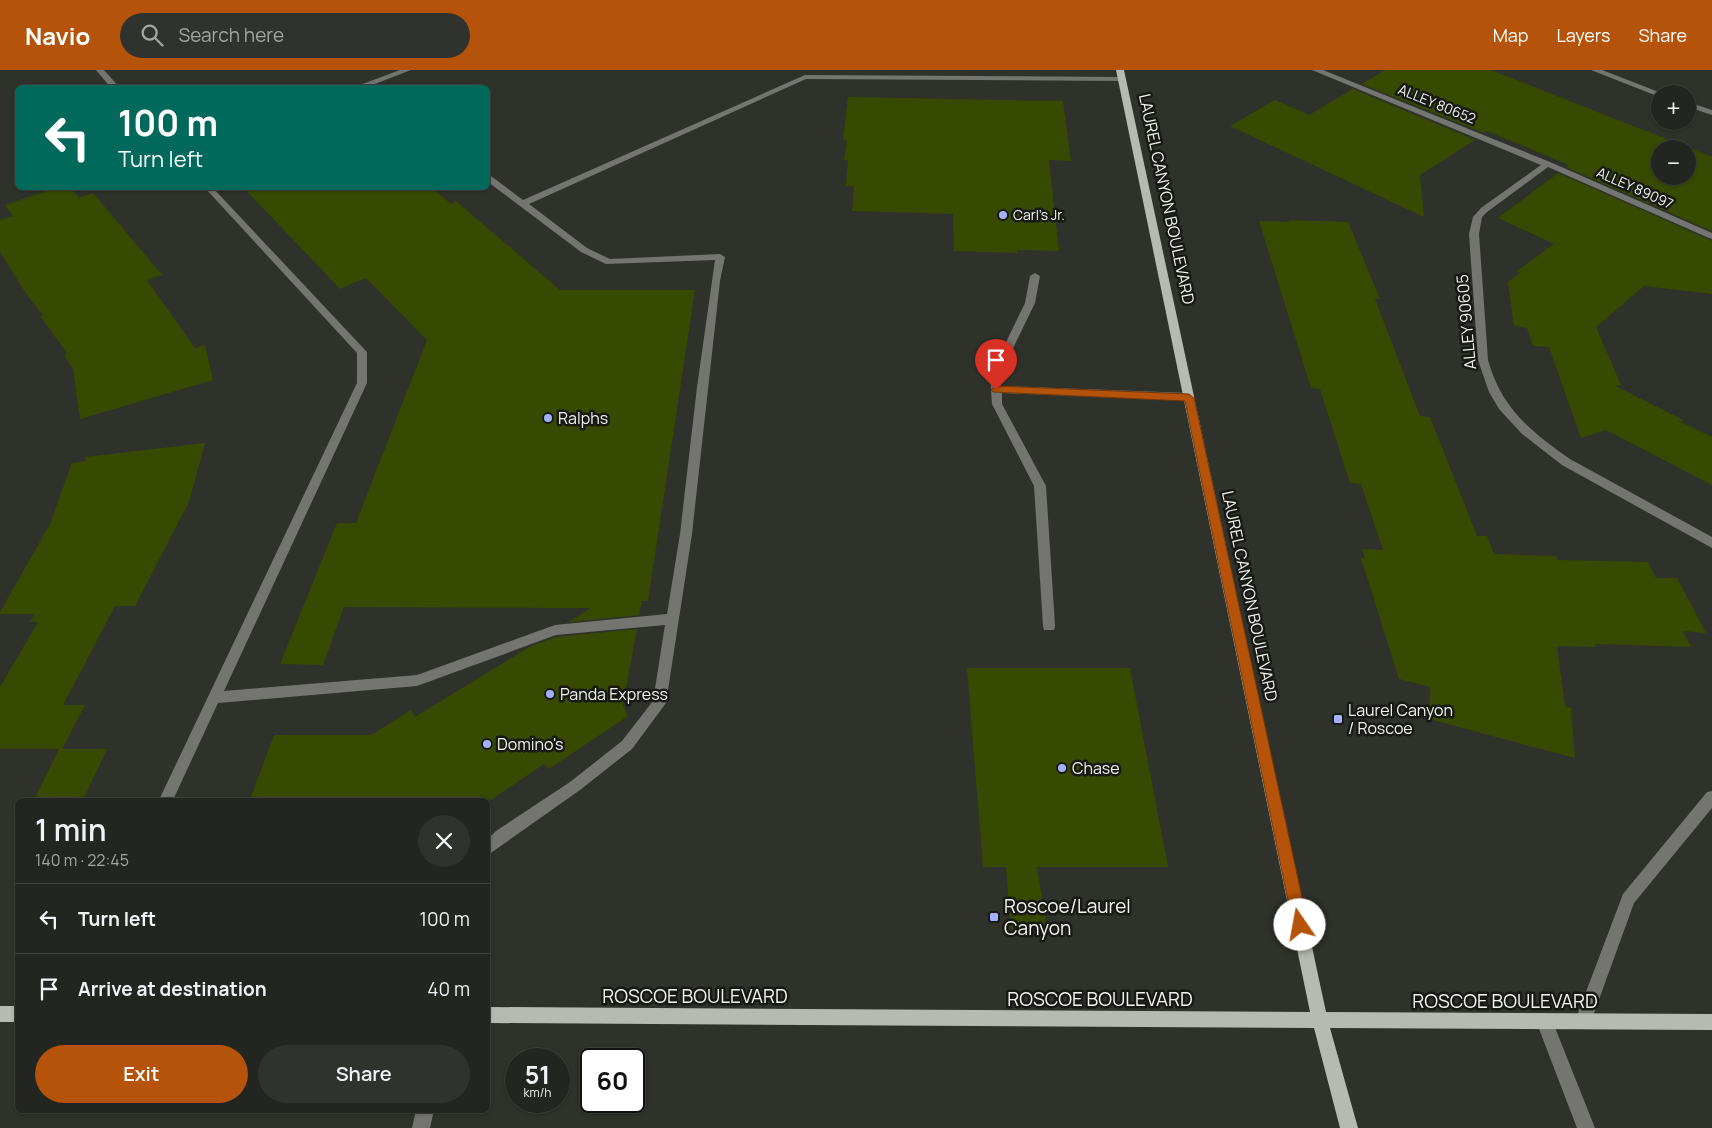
<!DOCTYPE html>
<html lang="en">
<head>
<meta charset="utf-8">
<style>
	:root { --surface:#232620; --page:#2f322d; --text:#f1f3f6; --muted:#a3a5a5; --line:#40433e; --accent:#b45309 }
	body { margin:0; font-family:Manrope,sans-serif; background:var(--page); color:var(--text); height:100vh; display:flex; flex-direction:column; font-size:19px; white-space:nowrap }
	* { box-sizing:border-box; margin:0 }
	p { font-size:16px; color:var(--muted) }
	.icon { flex:none; width:28px; height:28px; fill:none; stroke:currentColor; stroke-width:2; stroke-linecap:round; stroke-linejoin:round }
	.map { position:relative; flex:1; overflow:hidden }
	.details { position:absolute; left:15px; top:728px; width:475px; height:315px; display:flex; flex-direction:column; background:var(--surface); border-radius:8px; box-shadow:0 1px 4px #0004,0 0 0 1px var(--line) }
	.details>* { flex:none }
	.top-card { position:absolute; left:15px; top:15px; width:475px; height:105px; border-radius:8px; box-shadow:0 1px 4px #0004,0 0 0 1px var(--line); background:#00695c; color:#fff; overflow:hidden }
	.buttons { position:absolute; left:1651px; top:15px; display:grid; gap:10px }
	.buttons a { display:grid; place-items:center; width:45px; height:45px; border-radius:50%; background:var(--surface); box-shadow:0 1px 4px #0004,0 0 0 1px var(--line); font-size:25px }
	.speed { position:absolute; left:505px; top:978px; display:flex; gap:10px; font-size:25px; font-weight:700; text-align:center }
	.speed>* { display:grid; place-content:center; width:65px; height:65px; border-radius:50%; background:var(--surface); box-shadow:0 1px 4px #0004,0 0 0 1px var(--line); line-height:1 }
	.speed small { font-size:12px; font-weight:400 }
	.speed .limit { border:2px solid #111; border-radius:8px; background:#fff; color:#111 }
	.pin { position:absolute; display:grid; place-items:center; width:42px; height:42px; color:#fff; margin:-51px -21px; border-radius:50% 50% 50% 0; rotate:-45deg; box-shadow:0 0 5px #0007 }
	.pin .icon { rotate:45deg }
	.me { position:absolute; width:55px; margin:-28px; rotate:348deg; stroke-linejoin:round; filter:drop-shadow(0 0 4px #0008) }
	.turn { display:flex; align-items:center; gap:18px; height:105px; padding:0 20px; font-size:22px }
	.turn .icon { width:65px; height:65px; stroke-width:2.5 }
	.turn b { display:block; font-size:35px; line-height:42px }
	.round { display:grid; place-items:center; flex:none; width:52px; height:52px; border-radius:26px; background:var(--page) }
	.summary { display:flex; align-items:center; justify-content:space-between; height:85px; padding:0 20px }
	h1 { font-size:30px; font-weight:600; line-height:38px }
	.primary-button { display:flex; gap:10px; margin-top:auto; padding:10px 20px }
	.primary-button a { flex:1; height:58px; border-radius:30px; background:var(--accent); color:#fff; font-size:20px; font-weight:600; line-height:58px; text-align:center }
	.primary-button a+a { background:var(--page); color:var(--text) }
	ul { padding:0; list-style:none }
	li { display:flex; align-items:center; gap:15px; height:70px; padding:0 20px; border-top:1px solid var(--line) }
	li div { flex:1 }
	li b { display:block; font-size:19px }
	li em { font-style:normal }
	header { display:flex; align-items:center; gap:30px; box-sizing:border-box; height:70px; padding:0 25px; background:var(--accent); color:#fff }
	header strong { font-size:24px }
	nav { display:flex; gap:28px; margin-inline-start:auto; font-size:18px }
	.search { width:350px; height:45px; background:var(--page); display:flex; align-items:center; gap:12px; box-sizing:border-box; padding:0 18px; border-radius:28px; color:var(--muted); font-size:19px }
	.map>svg:first-child { display:block }
	.building { fill:#384a01; fill-rule:evenodd }
	.lines { fill:none; stroke-linecap:round; stroke-linejoin:round }
	.minor { fill:#747571; fill-rule:evenodd }
	.major { fill:#b7bab2; fill-rule:evenodd }
	.route { fill:#b45309; stroke:#753606 }
	.poi-dot { fill:#a2b2fd; stroke:#181915; stroke-width:2 }
	.labels { text-anchor:middle; stroke-width:5; stroke-linejoin:round; paint-order:stroke }
	.far-street-label { font-size:14px; fill:#f1f3ee; stroke:#181915 }
	.far-poi-label { font-size:14px; fill:#f1f3ee; stroke:#181915; text-anchor:start }
	.street-label { font-size:16px; fill:#f1f3ee; stroke:#181915 }
	.poi-label { font-size:16px; fill:#f1f3ee; stroke:#181915; text-anchor:start }
	.near-poi-label { font-size:19px; fill:#f1f3ee; stroke:#181915; text-anchor:start }
	.near-street-label { font-size:19px; fill:#f1f3ee; stroke:#181915 }
</style>
</head>
<body>
<header>
<strong>Navio</strong>
<div class="search"><svg class="icon" aria-label="search" viewBox="0 0 24 24"><circle cx="10" cy="10" r="6"/><path d="M15 15l6 6"/></svg>Search here</div>
<nav><a>Map</a><a>Layers</a><a>Share</a></nav>
</header>
<div class="map">
<svg width="1712" height="1058" viewBox="0 0 1712 1058">
	<rect width="100%" height="100%" fill="#2f322a"/>
	<path class="building" d="M 1385,0 L 1491,0 L 1712,87 L 1712,161 L 1566,97 L 1569,95 L 1487,61 L 1484,63 L 1362,14 ZM 1660,79 L 1688,79 L 1688,106 L 1660,106 Z
		M 1353,19 L 1475,70 L 1420,105 L 1424,147 L 1230,56 L 1275,30 L 1309,45 Z
		M 848,27 L 1063,31 L 1071,91 L 1049,90 L 1059,181 L 1017,180 L 1017,183 L 954,181 L 953,144 L 852,141 L 854,116 L 846,116 L 848,90 L 844,90 L 847,70 L 843,70 Z
		M 1558,103 L 1712,171 L 1712,224 L 1644,216 L 1596,257 L 1621,315 L 1615,316 L 1683,350 L 1681,352 L 1712,367 L 1712,415 L 1606,360 L 1581,368 L 1549,277 L 1533,276 L 1527,258 L 1514,256 L 1508,212 L 1520,203 L 1517,201 L 1554,174 L 1498,148 Z
		M 56,118 L 71,118 L 79,128 L 93,123 L 162,205 L 147,210 L 195,278 L 205,275 L 213,310 L 80,349 L 73,299 L 64,285 L 67,283 L 40,246 L 43,245 L 27,225 L 0,182 L 0,150 L 13,146 L 5,135 Z
		M 244,118 L 432,118 L 451,134 L 456,131 L 560,220 L 695,220 L 648,531 L 642,531 L 639,545 L 569,552 L 591,538 L 344,537 L 323,595 L 280,594 L 337,453 L 356,453 L 427,270 L 366,208 L 340,219 Z
		M 1289,150 L 1348,152 L 1380,229 L 1375,229 L 1420,346 L 1430,347 L 1477,466 L 1487,466 L 1494,484 L 1556,486 L 1558,490 L 1648,492 L 1656,508 L 1677,508 L 1706,563 L 1683,561 L 1691,577 L 1595,574 L 1596,577 L 1557,576 L 1565,636 L 1571,638 L 1575,688 L 1429,649 L 1430,617 L 1399,609 L 1361,488 L 1365,488 L 1362,479 L 1383,480 L 1361,414 L 1350,413 L 1320,319 L 1311,318 L 1259,151 L 1289,152 Z
		M 205,373 L 189,432 L 135,536 L 115,536 L 63,635 L 85,635 L 62,679 L 107,679 L 83,730 L 34,730 L 59,679 L 0,679 L 0,617 L 38,552 L 30,552 L 35,544 L 0,544 L 0,542 L 50,454 L 72,393 L 86,391 L 85,387 Z
		M 637,559 L 623,635 L 628,646 L 549,699 L 544,694 L 491,730 L 250,730 L 274,665 L 371,665 L 411,640 L 415,647 L 529,577 L 556,567 Z
		M 967,598 L 1130,598 L 1168,797 L 1037,797 L 1047,858 L 1011,859 L 1006,797 L 983,797 Z"/>
	<g class="lines">
		<path class="minor" d="M 96,0 L 104,0 L 120,18 L 111,18 Z
			M 400,0 L 411,0 L 367,17 L 360,15 Z
			M 1312,0 L 1323,0 L 1550,92 L 1712,163 L 1712,169 L 1709,168 L 1548,97 L 1487,142 L 1482,147 L 1479,164 L 1488,290 C 1501,338 1531,362 1570,389 L 1712,467 L 1712,478 L 1562,395 L 1522,364 L 1499,339 L 1489,322 L 1478,290 L 1469,164 L 1473,147 L 1481,138 L 1541,95 Z
			M 1591,0 L 1602,0 L 1664,24 L 1657,26 Z
			M 805,5 L 1122,7 L 1126,9 L 1122,11 L 806,9 L 529,134 L 587,178 L 610,189 L 720,184 L 725,187 L 720,211 L 692,464 L 666,633 L 632,679 L 580,720 L 488,785 L 488,769 L 496,761 L 570,712 L 622,671 L 653,631 L 665,555 L 556,565 L 417,616 L 218,633 L 173,730 L 159,730 L 357,313 L 357,283 L 205,118 L 213,118 L 367,282 L 367,313 L 224,621 L 417,605 L 555,555 L 667,544 L 680,464 L 697,317 L 715,190 L 606,194 L 581,182 L 488,112 L 488,106 L 491,106 L 523,130 Z
			M 1688,32 L 1712,40 L 1712,45 L 1688,37 Z
			M 1035,203 L 1040,206 L 1035,233 L 1000,305 L 1001,316 L 1189,323 L 1194,327 L 1189,331 L 1002,323 L 1002,334 L 1046,416 L 1055,556 L 1054,560 L 1044,560 L 1043,556 L 1034,416 L 992,334 L 990,305 L 1025,233 L 1030,206 Z
			M 1712,721 L 1712,738 L 1634,833 L 1589,957 L 1583,959 L 1577,957 L 1575,951 L 1623,824 L 1707,722 Z
			M 1544,943 L 1550,945 L 1595,1058 L 1577,1058 L 1536,951 L 1538,945 Z
			M 416,1040 L 434,1040 L 430,1058 L 412,1058 Z"/>
		<path class="major" d="M 1116,0 L 1124,0 L 1326,942 L 1712,944 L 1712,960 L 1330,958 L 1358,1058 L 1340,1058 L 1314,958 L 488,953 L 488,937 L 1310,942 Z
			M 0,936 L 18,936 L 18,952 L 0,952 Z"/>
	</g>
	<path class="route" d="M 996,316 L 1189,324 L 1194,328 L 1308,855 L 1305,860 L 1300,862 L 1296,860 L 1293,855 L 1185,331 L 993,322 L 991,320 Z"/>
	<g class="poi-dot">
		<circle cx="1003" cy="145" r="5"/>
		<circle cx="548" cy="348" r="5"/>
		<circle cx="550" cy="624" r="5"/>
		<rect x="1333" y="644" width="10" height="10" rx="2.5"/>
		<circle cx="487" cy="674" r="5"/>
		<circle cx="1062" cy="698" r="5"/>
		<rect x="989" y="842" width="10" height="10" rx="2.5"/>
	</g>
	<g class="labels">
		<g class="far-street-label">
			<text transform="translate(1437 34) rotate(22)" y="5">ALLEY 80652</text>
			<text transform="translate(1635 118) rotate(24)" y="5">ALLEY 89097</text>
		</g>
		<g class="far-poi-label">
			<text x="1013" y="150">Carl's Jr.</text>
		</g>
		<g class="street-label">
			<text transform="translate(1167 129) rotate(78)" y="6">LAUREL CANYON BOULEVARD</text>
			<text transform="translate(1466 252) rotate(-95)" y="6">ALLEY 90605</text>
			<text transform="translate(1250 526) rotate(78)" y="6">LAUREL CANYON BOULEVARD</text>
		</g>
		<g class="poi-label">
			<text x="558" y="354">Ralphs</text>
			<text x="560" y="630">Panda Express</text>
			<text x="1348" y="646">Laurel Canyon<tspan x="1348" dy="18">/ Roscoe</tspan></text>
			<text x="497" y="680">Domino's</text>
			<text x="1072" y="704">Chase</text>
		</g>
		<g class="near-poi-label">
			<text x="1004" y="843">Roscoe/Laurel<tspan x="1004" dy="22">Canyon</tspan></text>
		</g>
		<g class="near-street-label">
			<text x="695" y="933">ROSCOE BOULEVARD</text>
			<text x="1100" y="936">ROSCOE BOULEVARD</text>
			<text x="1505" y="938">ROSCOE BOULEVARD</text>
		</g>
	</g>
</svg>
<div class="buttons">
<a>+</a>
<a>−</a>
</div>
<div class="speed"><div>51<small>km/h</small></div><div class="limit">60</div></div>
<div class="pin" style="left:996px;top:320px;background:#d93025"><svg class="icon" aria-label="arrive" viewBox="0 0 24 24"><path d="M6 21V4h12l-3 4 3 4H6"/></svg></div>
<svg class="me" style="left:1300px;top:855px" viewBox="-20 -20 40 40"><circle r="19" fill="#fff"/><path d="M0-13L10 11 0 6-10 11z" fill="#b45309"/></svg>
<div class="top-card">
<div class="turn"><svg class="icon" aria-label="left" viewBox="0 0 24 24"><path d="M17 20v-9H6M10 6l-5 5 5 5"/></svg><div><b>100 m</b>Turn left</div></div>
</div>
<section class="details">
<div class="summary"><div><h1>1 min</h1><p>140 m · 22:45</p></div><a class="round"><svg class="icon" aria-label="close" viewBox="0 0 24 24"><path d="M6 6l12 12M18 6L6 18"/></svg></a></div>
<ul>
<li><svg class="icon" aria-label="left" viewBox="0 0 24 24"><path d="M17 20v-9H6M10 6l-5 5 5 5"/></svg><div><b>Turn left</b></div><em>100 m</em></li>
<li><svg class="icon" aria-label="arrive" viewBox="0 0 24 24"><path d="M6 21V4h12l-3 4 3 4H6"/></svg><div><b>Arrive at destination</b></div><em>40 m</em></li>
</ul>
<div class="primary-button"><a>Exit</a><a>Share</a></div>
</section>
</div>
</body>
</html>
